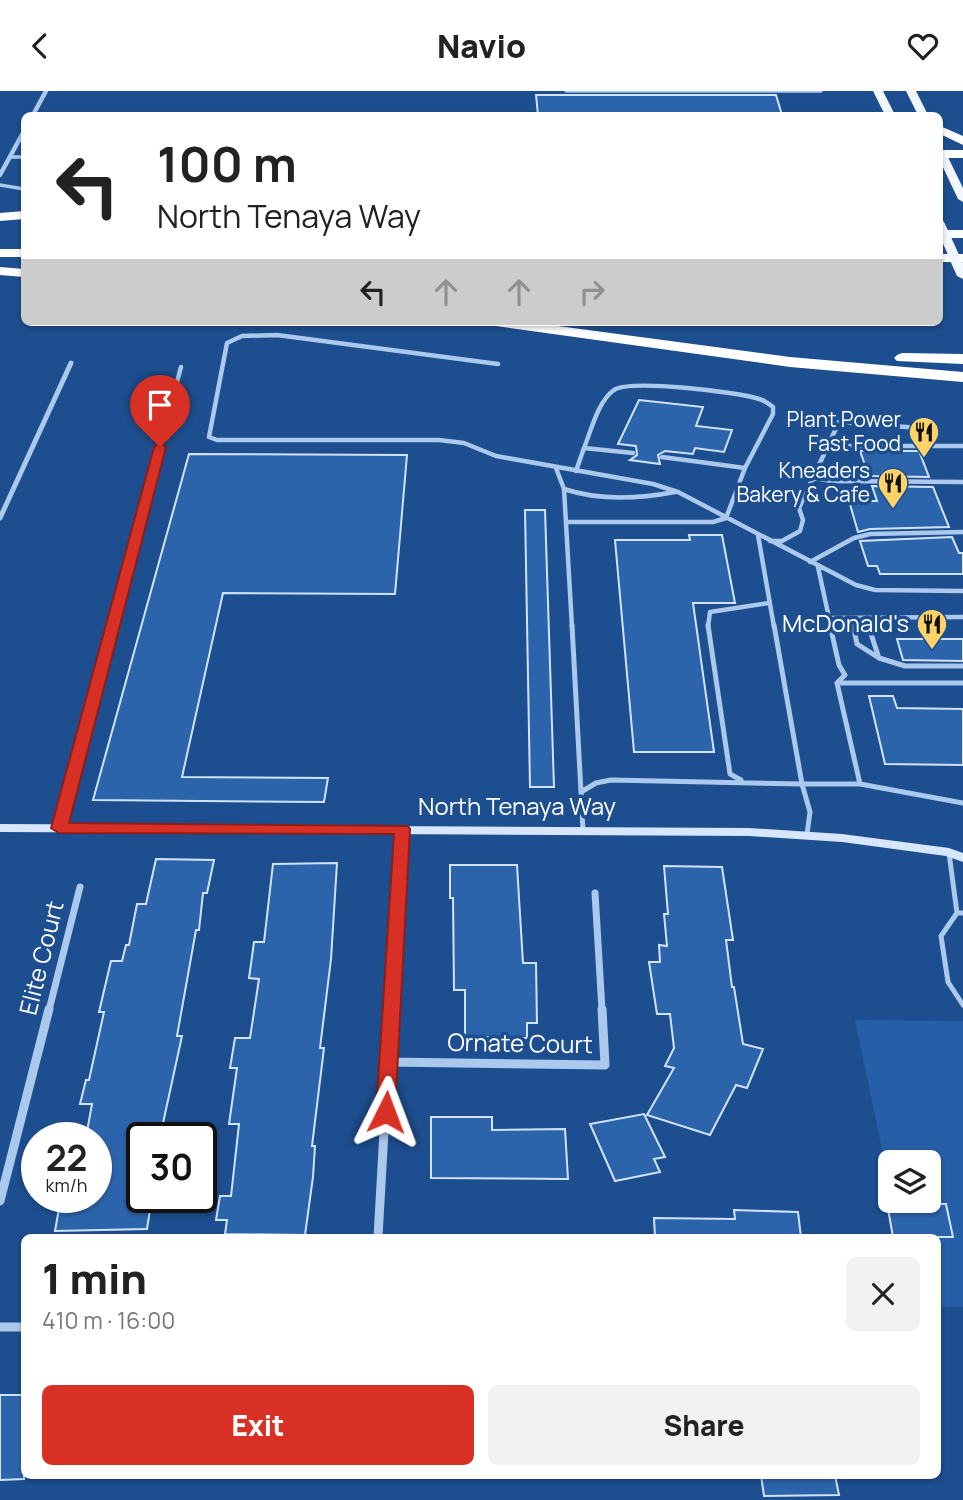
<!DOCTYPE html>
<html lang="en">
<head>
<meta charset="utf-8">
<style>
	:root { --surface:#fff; --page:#f2f2f2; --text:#222; --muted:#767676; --accent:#d93025 }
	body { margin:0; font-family:Manrope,sans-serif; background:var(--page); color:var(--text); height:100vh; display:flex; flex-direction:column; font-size:26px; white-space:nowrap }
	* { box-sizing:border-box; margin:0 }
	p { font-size:23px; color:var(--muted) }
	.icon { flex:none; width:38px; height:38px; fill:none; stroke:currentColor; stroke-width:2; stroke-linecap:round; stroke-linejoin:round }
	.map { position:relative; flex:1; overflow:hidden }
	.side { position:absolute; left:21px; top:1143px; width:920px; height:245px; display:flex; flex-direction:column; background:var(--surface); border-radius:10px; box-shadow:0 2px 5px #0004 }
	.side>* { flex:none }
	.hud { position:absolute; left:21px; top:21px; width:922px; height:214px; border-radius:10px; box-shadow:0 2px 5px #0004; background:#fff; color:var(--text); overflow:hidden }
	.fabs { position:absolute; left:878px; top:1059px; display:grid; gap:14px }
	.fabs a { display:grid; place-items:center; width:63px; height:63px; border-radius:10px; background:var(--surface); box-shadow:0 2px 5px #0004; font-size:35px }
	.speed { position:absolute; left:21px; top:1031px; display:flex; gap:14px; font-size:35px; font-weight:700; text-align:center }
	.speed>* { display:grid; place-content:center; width:91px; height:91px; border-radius:50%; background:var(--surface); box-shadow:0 2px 5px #0004; line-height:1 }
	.speed small { font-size:18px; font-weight:400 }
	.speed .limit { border:4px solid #111; border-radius:10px; background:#fff; color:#111 }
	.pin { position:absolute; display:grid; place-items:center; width:60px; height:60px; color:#fff; margin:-72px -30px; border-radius:50% 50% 50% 0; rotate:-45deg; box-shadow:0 0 7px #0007 }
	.pin .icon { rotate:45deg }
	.me { position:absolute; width:77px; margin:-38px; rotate:3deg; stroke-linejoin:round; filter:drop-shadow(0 0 5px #0008) }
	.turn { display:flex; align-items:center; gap:24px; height:147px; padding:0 21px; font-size:32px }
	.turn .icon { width:91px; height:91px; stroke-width:2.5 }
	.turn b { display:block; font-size:49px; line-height:60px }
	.lanes { display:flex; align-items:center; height:66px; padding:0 21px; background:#0003; justify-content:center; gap:35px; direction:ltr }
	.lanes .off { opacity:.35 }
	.round { display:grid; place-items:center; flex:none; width:74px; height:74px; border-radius:10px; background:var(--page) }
	.headline { display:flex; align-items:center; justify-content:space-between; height:119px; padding:0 21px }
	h1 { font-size:42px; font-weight:800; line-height:52px }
	.primary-button { display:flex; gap:14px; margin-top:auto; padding:14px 21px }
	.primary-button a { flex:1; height:80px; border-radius:10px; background:var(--accent); color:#fff; font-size:28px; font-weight:800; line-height:80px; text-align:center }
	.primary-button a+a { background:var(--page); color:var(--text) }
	header { display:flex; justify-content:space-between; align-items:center; height:91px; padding:0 21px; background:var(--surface); font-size:32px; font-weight:800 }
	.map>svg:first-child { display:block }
	.green { fill:#265fa7 }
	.building { fill:#2c64ac; stroke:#d1e3fa; stroke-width:2 }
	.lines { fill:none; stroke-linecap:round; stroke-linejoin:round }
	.lane-far2 { stroke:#abc8ed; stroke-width:3.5 }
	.lane-far1 { stroke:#abc8ed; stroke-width:4.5 }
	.lane { stroke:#abc8ed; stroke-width:5 }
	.street-far3 { stroke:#abc8ed; stroke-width:4.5 }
	.street-far2 { stroke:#abc8ed; stroke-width:5 }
	.street-far1 { stroke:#abc8ed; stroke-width:7 }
	.street { stroke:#abc8ed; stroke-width:9 }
	.secondary { fill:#d7e6fa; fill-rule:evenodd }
	.primary { fill:#f1f6ff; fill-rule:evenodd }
	.highway { fill:#fff; fill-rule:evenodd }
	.primary-bridge { stroke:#f1f6ff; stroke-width:10 }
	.route { fill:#d93025; stroke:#8d1f18; stroke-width:2 }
	.labels { text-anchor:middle; stroke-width:7; stroke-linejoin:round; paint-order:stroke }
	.far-poi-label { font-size:21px; fill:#fff; stroke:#1d4e8f; text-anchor:end }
	.poi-label { font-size:24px; fill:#fff; stroke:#1d4e8f; text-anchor:end }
	.street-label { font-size:24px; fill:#fff; stroke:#1d4e8f }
</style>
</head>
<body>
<header><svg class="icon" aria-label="back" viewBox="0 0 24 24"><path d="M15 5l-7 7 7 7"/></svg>Navio<svg class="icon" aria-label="heart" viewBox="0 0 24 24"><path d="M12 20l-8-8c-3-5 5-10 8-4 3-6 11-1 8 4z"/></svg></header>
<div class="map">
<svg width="963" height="1409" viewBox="0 0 963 1409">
	<rect width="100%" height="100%" fill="#1d4e8f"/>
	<path class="green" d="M 855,929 L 963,930 L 963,1216 L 938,1216 L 938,1146 L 900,1146 L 893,1110 L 929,1110 L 929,1071 L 891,1071 L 891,1101 Z"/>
	<path class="building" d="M 536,4 L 776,4 L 782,24 L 538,24 Z
		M 639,309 L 703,316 L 696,335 L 732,339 L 724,361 L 695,357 L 693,363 L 665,360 L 658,364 L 660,373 L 630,369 L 637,364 L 636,355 L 618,353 Z
		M 860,360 L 919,360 L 929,386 L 869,385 Z
		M 189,363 L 407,364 L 395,503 L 223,502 L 182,686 L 328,687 L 324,711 L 93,709 Z
		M 872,395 L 933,396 L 949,436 L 870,438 L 858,441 L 849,410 L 877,410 Z
		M 525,419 L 545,419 L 554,696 L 530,696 Z
		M 689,444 L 722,444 L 735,512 L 693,512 L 714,661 L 634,661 L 615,449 L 690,449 Z
		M 952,446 L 959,462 L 963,462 L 963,483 L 880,483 L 877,475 L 868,475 L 860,450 Z
		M 897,548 L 963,548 L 963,570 L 903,569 Z
		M 869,605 L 893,605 L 897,617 L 963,618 L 963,674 L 885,673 Z
		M 156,768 L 214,769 L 207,802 L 203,802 L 199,839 L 196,839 L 177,945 L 182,945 L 160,1046 L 142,1046 L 142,1106 L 152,1106 L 147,1138 L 55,1140 L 61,1106 L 96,1106 L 96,1046 L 86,1046 L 92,1013 L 80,1013 L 86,989 L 89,989 L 104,921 L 99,921 L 111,870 L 122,870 L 126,854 L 129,854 L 137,813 L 146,813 Z
		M 337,772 L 331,868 L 320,957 L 324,957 L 312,1055 L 315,1055 L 313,1086 L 305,1144 L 225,1143 L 227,1129 L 216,1129 L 220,1105 L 231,1105 L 239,1033 L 229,1033 L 237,977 L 230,977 L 235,947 L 250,947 L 259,888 L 249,887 L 254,851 L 264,851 L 273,773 Z
		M 450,774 L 517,774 L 523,872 L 536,872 L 537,932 L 527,932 L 527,947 L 465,946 L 465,899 L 454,899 L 453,807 L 450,807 Z
		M 664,775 L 722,776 L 733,849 L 726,849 L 732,896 L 734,896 L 743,953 L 763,958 L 747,997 L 736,994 L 710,1044 L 647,1024 L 674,977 L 665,975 L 674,957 L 670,923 L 657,923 L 649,871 L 660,871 L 659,854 L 667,855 L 664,823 L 668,823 Z
		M 644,1023 L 665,1066 L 654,1068 L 660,1081 L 615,1090 L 590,1033 Z
		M 431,1026 L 492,1026 L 492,1039 L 565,1038 L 568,1088 L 431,1087 Z
		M 887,1112 L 946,1113 L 953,1146 L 893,1146 Z
		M 734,1119 L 798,1121 L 801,1146 L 655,1146 L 654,1127 L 735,1128 Z
		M 0,1304 L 24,1304 L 24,1388 L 0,1389 Z
		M 761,1384 L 835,1384 L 839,1404 L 764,1405 Z"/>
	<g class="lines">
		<path class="lane-far2" d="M 566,0 L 821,0
			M 10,66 L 24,66
			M 0,94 L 24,98"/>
		<path class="lane-far1" d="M 498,273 L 277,244 L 242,245 L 227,252 L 209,346 L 217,349 L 439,349 L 464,352 L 496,365 L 653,393 L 678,401 L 856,494 L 875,499 L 963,500
			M 828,355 L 963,355
			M 662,366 L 745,377
			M 556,377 L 564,398 L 572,536
			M 576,380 L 584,357
			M 813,387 L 832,390 L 963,391
			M 564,398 C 600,410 638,408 675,401
			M 566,431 L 713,431 L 726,427 L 745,377 L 773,323 L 773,316 C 769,313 764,309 759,308 C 737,301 631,288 614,299 C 598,310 591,340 584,357 L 633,362
			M 758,444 L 774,536
			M 770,450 L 782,450 L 800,440 L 803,429 L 799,417 L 839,331 L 933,338
			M 810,471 L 854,447 L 870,443 L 963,441
			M 818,476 L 831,536
			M 829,527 L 963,526
			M 851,527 L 853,536
			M 866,527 L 869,536
			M 112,536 L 181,276
			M 708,536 L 710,521 L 769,512"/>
		<path class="lane" d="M 572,534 L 581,701
			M 708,534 L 730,683 L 741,689
			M 830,534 L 839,574 L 845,584 L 837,592
			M 853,534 L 857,553 L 879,567
			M 868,534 L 879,567 L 905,575 L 963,575
			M 860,693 L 963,712
			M 59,737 L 113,534
			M 583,740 L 581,701 L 596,692 L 611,689 L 802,693 L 774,534
			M 807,743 L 810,721 L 802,693 L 860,693 L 837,592 L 963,592
			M 949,762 L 957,822 L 963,822
			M 957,822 L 941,845 L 948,891 L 963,914"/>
		<path class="street-far3" d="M 33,24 L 46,0
			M 0,84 L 24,40"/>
		<path class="street-far2" d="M 0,427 L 71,272"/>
		<path class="street-far1" d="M 595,802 L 602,919
			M 49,919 L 80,796
			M 391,919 L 402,738"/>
		<path class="street" d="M 389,971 L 605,974 L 602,918
			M 0,1110 L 49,918
			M 378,1146 L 391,918
			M 0,1236 L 24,1236"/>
		<path class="secondary" d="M 0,733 L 749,737 L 842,743 L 949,757 L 963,762 L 963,771 L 946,765 L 842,751 L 749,745 L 0,741 Z"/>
		<path class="primary" d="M 873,0 L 883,0 L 895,24 L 885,24 Z
			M 906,0 L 916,0 L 928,24 L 918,24 Z
			M 940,57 L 945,60 L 963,97 L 963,111 L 958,108 L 940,70 Z
			M 955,164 L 959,165 L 963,172 L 963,188 L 957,185 L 949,167 Z"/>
		<path class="highway" d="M 940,35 L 963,45 L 963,54 L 940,43 Z
			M 940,59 L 963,59 L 963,67 L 940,67 Z
			M 24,120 L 24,128 L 0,130 L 0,122 Z
			M 940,139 L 963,139 L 963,147 L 940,147 Z
			M 0,158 L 24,158 L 24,166 L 0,166 Z
			M 940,163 L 963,163 L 963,171 L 940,171 Z
			M 0,176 L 24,178 L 24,186 L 0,184 Z
			M 489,231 L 528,231 L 790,266 L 963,281 L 963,291 L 790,276 L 496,235 Z
			M 902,262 L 963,263 L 963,273 L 897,270 L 894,267 L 897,264 Z"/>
		<path class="primary-bridge" d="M 940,134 L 955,167"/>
	</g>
	<path class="route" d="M 160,352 L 166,356 L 69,732 L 408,735 L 410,738 L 395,1021 L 392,1026 L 379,1026 L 376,1021 L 394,743 L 59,742 L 51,737 L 154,356 Z"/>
	<defs>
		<g id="restaurant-pin" transform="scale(1.575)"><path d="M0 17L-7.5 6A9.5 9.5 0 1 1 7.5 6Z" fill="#fdd369" stroke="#1d4e8f"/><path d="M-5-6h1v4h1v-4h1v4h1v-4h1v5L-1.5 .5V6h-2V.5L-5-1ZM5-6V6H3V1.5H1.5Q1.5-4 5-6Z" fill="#111"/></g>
	</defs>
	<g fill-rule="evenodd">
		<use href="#restaurant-pin" x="924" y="341"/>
		<use href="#restaurant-pin" x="893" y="392"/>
		<use href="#restaurant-pin" x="932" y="533"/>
	</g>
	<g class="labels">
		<g class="far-poi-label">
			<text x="901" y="336">Plant Power<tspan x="901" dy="24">Fast Food</tspan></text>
			<text x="870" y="387">Kneaders<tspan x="870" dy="24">Bakery &amp; Cafe</tspan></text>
		</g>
		<g class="poi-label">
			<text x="909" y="541">McDonald's</text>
		</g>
		<g class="street-label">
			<text x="517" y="724">North Tenaya Way</text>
			<text transform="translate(42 867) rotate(-76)" y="8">Elite Court</text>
			<text transform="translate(520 953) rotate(1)" y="8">Ornate Court</text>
		</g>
	</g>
</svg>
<div class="fabs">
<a><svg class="icon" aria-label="layers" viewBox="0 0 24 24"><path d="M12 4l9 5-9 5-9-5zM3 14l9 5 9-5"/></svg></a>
</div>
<div class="speed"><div>22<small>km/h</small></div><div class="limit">30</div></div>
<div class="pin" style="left:160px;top:356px;background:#d93025"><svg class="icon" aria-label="arrive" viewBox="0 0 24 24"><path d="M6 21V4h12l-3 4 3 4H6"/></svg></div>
<svg class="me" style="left:386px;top:1021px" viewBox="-20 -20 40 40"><path d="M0-17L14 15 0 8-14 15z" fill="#d93025" stroke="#fff" stroke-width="4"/></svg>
<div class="hud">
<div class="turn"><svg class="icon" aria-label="left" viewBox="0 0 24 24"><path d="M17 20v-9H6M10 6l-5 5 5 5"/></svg><div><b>100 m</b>North Tenaya Way</div></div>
<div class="lanes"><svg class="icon" aria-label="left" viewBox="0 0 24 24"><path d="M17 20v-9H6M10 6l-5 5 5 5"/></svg><svg class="icon off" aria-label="ahead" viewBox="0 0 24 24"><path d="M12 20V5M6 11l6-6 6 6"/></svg><svg class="icon off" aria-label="ahead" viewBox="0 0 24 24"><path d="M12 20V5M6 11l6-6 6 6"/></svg><svg class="icon off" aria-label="right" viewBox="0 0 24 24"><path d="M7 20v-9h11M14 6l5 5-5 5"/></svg></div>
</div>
<section class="side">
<div class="headline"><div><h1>1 min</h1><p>410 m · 16:00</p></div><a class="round"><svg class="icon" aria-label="close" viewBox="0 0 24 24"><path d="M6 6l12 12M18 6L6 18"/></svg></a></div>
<div class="primary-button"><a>Exit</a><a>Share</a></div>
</section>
</div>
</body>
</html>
